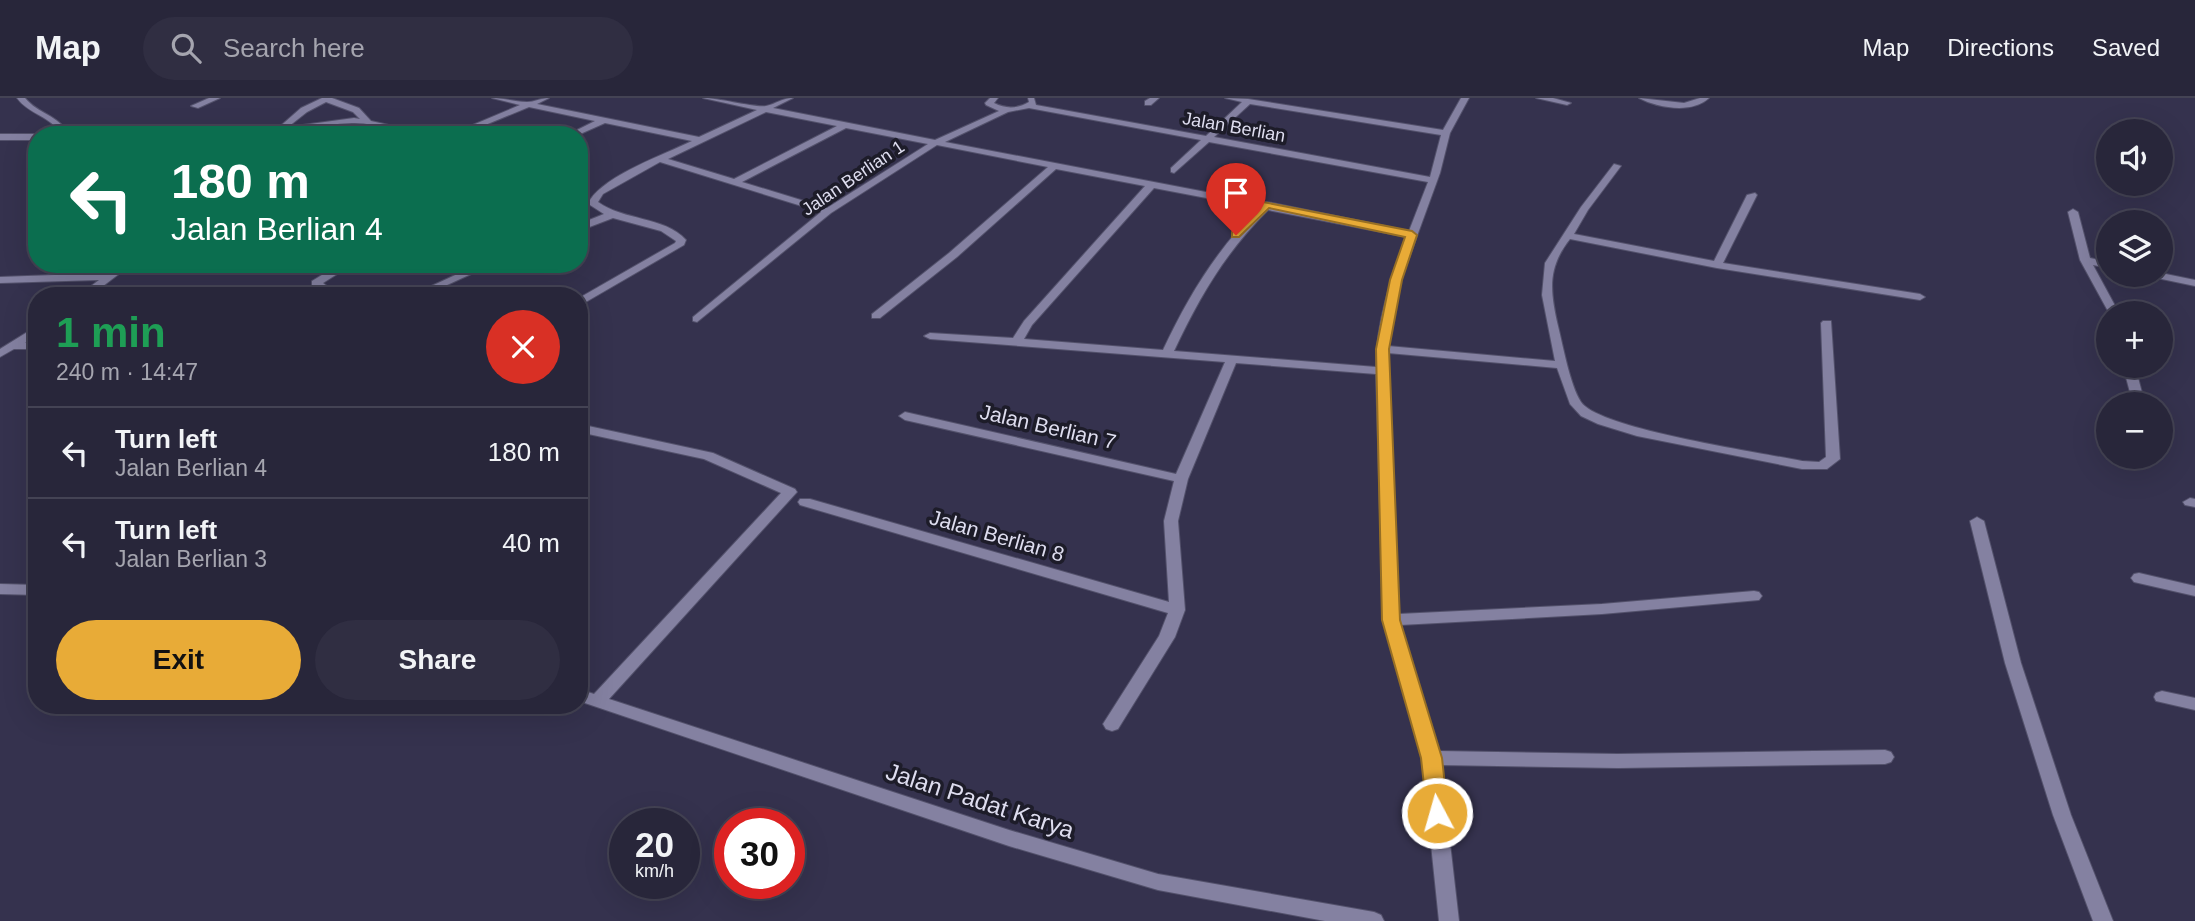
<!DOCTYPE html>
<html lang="en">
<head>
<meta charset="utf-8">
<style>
	:root { --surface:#28263a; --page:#302e42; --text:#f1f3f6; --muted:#a5a5af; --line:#444354; --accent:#e8ab37 }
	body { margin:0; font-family:Arial,sans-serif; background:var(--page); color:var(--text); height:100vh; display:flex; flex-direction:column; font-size:26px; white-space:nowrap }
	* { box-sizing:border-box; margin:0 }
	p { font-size:23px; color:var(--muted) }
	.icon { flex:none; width:38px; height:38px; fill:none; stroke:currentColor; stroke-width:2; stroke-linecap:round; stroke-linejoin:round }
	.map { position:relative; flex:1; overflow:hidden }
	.side { position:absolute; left:28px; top:189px; width:560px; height:427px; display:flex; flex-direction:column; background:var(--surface); border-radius:28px; box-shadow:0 7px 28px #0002,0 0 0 2px var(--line) }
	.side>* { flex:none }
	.hud { position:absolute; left:28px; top:28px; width:560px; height:147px; border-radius:28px; box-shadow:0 7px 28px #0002,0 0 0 2px var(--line); background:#0b6e4f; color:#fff; overflow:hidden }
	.tools { position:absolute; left:2096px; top:21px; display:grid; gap:14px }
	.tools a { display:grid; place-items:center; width:77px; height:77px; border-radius:50%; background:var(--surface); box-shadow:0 7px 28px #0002,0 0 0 2px var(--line); font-size:35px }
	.speed { position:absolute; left:609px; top:710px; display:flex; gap:14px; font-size:35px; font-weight:700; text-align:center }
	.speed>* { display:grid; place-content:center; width:91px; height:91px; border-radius:50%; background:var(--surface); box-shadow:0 7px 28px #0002,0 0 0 2px var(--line); line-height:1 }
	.speed small { font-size:18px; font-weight:400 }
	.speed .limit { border:10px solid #d22; background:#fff; color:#111 }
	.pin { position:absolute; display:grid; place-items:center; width:60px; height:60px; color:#fff; margin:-72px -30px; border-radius:50% 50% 50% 0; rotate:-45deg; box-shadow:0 0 7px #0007 }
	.pin .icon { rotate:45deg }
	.me { position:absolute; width:77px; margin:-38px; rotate:354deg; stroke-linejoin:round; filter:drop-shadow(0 0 5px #0008) }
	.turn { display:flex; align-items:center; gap:24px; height:147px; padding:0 28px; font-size:32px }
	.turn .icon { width:91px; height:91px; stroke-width:2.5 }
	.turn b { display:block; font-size:49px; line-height:60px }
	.round { display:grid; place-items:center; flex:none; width:74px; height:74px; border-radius:37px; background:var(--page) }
	.headline { display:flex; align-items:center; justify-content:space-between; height:119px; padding:0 28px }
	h1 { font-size:42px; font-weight:700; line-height:52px; color:#1e9e55 }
	.action { display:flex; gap:14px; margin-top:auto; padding:14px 28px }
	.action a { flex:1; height:80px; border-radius:42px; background:var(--accent); color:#111; font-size:28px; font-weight:700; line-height:80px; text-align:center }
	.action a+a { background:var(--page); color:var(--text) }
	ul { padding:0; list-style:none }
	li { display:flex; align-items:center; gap:21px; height:91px; padding:0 28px; border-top:2px solid var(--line) }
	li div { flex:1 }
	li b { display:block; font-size:26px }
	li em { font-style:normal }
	header { display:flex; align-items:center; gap:42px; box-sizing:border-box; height:98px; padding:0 35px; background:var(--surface); border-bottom:2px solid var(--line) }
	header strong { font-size:33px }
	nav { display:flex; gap:38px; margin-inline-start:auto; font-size:24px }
	.search { width:490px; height:63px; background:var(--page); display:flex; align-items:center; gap:18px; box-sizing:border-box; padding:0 24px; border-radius:38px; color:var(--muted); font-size:26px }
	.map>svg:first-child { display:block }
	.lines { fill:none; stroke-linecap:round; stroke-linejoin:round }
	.minor-casing { stroke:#53516b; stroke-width:2 }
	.minor { fill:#8481a1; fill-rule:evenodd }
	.route { fill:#e8ab37; stroke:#976f24; stroke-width:2 }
	.labels { text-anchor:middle; stroke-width:7; stroke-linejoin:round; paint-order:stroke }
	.far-street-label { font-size:18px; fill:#deddef; stroke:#1d1c29 }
	.street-label { font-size:21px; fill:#deddef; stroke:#1d1c29 }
	.near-street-label { font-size:24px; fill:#deddef; stroke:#1d1c29 }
</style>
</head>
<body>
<header>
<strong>Map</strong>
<div class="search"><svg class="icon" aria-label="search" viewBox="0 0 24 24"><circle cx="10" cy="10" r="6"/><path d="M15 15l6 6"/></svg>Search here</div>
<nav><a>Map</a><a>Directions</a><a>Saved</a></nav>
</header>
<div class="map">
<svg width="2195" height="823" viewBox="0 0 2195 823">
	<rect width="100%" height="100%" fill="#35324e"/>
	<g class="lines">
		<g class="minor-casing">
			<path id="minor" d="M 17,0 L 25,0 C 38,16 59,17 69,37 L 61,37 C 52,18 29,17 17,0 Z
				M 209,0 L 220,0 L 198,10 L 191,8 Z
				M 322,0 L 332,0 L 359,10 L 371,23 L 433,37 C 405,37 376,24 352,25 C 317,26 284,37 249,37 L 277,31 L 301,10 ZM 326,4 L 353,14 L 360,21 L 354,20 L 288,29 L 307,14 Z
				M 492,0 C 504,0 515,4 527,4 C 534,4 541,0 549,0 L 537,6 L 699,39 L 757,12 L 703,0 C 719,0 756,10 766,8 C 776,6 782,0 793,0 L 773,10 L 935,42 L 999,13 L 986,7 L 985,5 L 990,0 L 998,0 L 994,5 C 1006,11 1017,11 1029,4 L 1028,0 L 1034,0 L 1036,7 L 1206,38 L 1242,4 L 1225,0 L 1248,1 L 1443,32 L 1461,0 L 1469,0 L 1450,35 L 1440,75 L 1401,182 L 1388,248 L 1555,263 L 1542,197 L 1545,165 L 1581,109 L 1614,66 L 1621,68 L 1588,112 L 1574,136 L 1714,163 L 1747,97 L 1755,95 L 1757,97 L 1723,165 L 1920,196 L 1925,199 L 1920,202 L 1717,170 L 1570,141 C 1547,170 1550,193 1558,228 C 1563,248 1570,287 1581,304 C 1599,331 1763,355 1802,363 L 1819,364 L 1826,359 L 1821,225 L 1823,223 L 1831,223 L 1840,361 L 1827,371 L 1802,371 L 1637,338 L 1598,326 L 1581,318 L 1570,306 L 1557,270 L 1388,255 L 1388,273 L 1399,516 L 1602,506 L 1754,493 L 1759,494 L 1762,498 L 1759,502 L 1602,516 L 1400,527 L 1438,653 L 1618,656 L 1885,652 L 1891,654 L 1894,659 L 1891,664 L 1885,666 L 1618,670 L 1441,667 L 1459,823 L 1439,823 L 1422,660 L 1383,522 L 1376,276 L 1236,265 L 1188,381 L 1178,423 L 1185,512 L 1175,539 L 1118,631 L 1112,633 L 1106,631 L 1103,626 L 1159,538 L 1168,515 L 800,407 L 798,404 L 800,401 L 810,401 L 1169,504 L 1164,423 L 1174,383 L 905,322 L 899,318 L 905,314 L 1176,376 L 1225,264 L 930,241 L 924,238 L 930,235 L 1013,240 L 1024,223 L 1145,88 L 1056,71 L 957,159 L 880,220 L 872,220 L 872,216 L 949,155 L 1048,69 L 937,47 L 831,115 L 697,224 L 693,223 L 693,219 L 821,114 L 660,64 L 603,96 L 598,104 C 624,123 664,118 686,142 L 684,147 L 579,208 L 579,200 L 675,145 L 676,143 L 661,133 L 613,120 L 579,133 L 579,126 L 604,116 L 590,107 L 579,105 L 579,99 L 590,102 C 606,77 665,56 692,43 L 605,25 L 578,37 L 567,37 L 595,23 L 529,9 L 461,37 L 449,37 L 520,7 ZM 1250,6 L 1441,37 L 1430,79 L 1214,39 ZM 1029,10 L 1201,42 L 1171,70 L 1171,74 L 1174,75 L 1209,44 L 1428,84 L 1409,133 L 1267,104 L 1263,105 L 945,44 L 1008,14 ZM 766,14 L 837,28 L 734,81 L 668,61 ZM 846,30 L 928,46 L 827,110 L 742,84 ZM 1154,90 L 1259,110 C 1216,152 1188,199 1163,252 L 1024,241 L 1032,227 ZM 1268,112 L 1407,139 C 1391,180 1376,224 1376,269 L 1174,253 C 1200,198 1225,155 1268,112 Z
				M 1150,0 L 1159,0 L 1151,7 L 1145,7 L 1145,3 Z
				M 1536,0 L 1553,0 L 1571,5 L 1567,7 Z
				M 1639,0 L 1684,5 L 1700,0 L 1709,0 C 1692,16 1658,10 1639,0 Z
				M 0,36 L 37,36 L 38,37 L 37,42 L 0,42 Z
				M 2073,111 L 2078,114 L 2090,160 L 2109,164 L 2109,170 L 2093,167 L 2119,215 L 2109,215 L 2080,162 L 2068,114 Z
				M 120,166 L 132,166 L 90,198 L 78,198 L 99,182 L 0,185 L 0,179 L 108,175 Z
				M 340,166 L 353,166 L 323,185 L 339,198 L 327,198 L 312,187 L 312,183 Z
				M 479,166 L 493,166 L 434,193 L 430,194 L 425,191 Z
				M 2161,175 L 2195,182 L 2195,188 L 2152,179 L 2151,177 L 2161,177 Z
				M 37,228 L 37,236 L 25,245 L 37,245 L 37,251 L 14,251 L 0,259 L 0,251 Z
				M 2123,268 L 2135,268 L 2145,306 L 2133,306 Z
				M 579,326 L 713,355 L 795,391 L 797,394 L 609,601 L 1009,732 L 1158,776 L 1374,814 L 1381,817 L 1384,823 L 1325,823 L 1158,792 L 1009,748 L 579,603 L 579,591 L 594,596 L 781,395 L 704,361 L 579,334 Z
				M 2190,400 L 2195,401 L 2195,409 L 2185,407 L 2183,404 Z
				M 1977,419 L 1984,423 L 2021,565 L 2071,717 L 2113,823 L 2093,823 L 2053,717 L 2005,565 L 1970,423 Z
				M 2139,475 L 2195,488 L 2195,498 L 2134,484 L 2131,480 L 2134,476 Z
				M 0,486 L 37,487 L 37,497 L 0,496 Z
				M 2162,593 L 2195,600 L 2195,612 L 2156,603 L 2154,599 L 2156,595 Z"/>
		</g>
		<use href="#minor" class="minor"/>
	</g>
	<path class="route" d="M 1263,104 L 1412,133 L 1417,137 L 1402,182 L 1389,251 L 1400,522 L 1442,660 L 1448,715 L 1445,721 L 1437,723 L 1430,721 L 1427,715 L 1421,660 L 1382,522 L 1376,251 L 1390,182 L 1405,139 L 1269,110 L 1239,139 L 1232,139 L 1232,134 Z"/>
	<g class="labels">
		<g class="far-street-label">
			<text transform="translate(1234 29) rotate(10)" y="6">Jalan Berlian</text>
			<text transform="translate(853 80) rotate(-34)" y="6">Jalan Berlian 1</text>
		</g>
		<g class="street-label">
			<text transform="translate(1048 329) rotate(13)" y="7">Jalan Berlian 7</text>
			<text transform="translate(997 438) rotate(16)" y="7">Jalan Berlian 8</text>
		</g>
		<g class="near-street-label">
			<text transform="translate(980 703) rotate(18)" y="8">Jalan Padat Karya</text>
		</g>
	</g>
</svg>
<div class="tools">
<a><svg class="icon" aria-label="sound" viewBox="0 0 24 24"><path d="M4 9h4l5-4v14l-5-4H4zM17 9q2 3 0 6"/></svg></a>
<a><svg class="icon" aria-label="layers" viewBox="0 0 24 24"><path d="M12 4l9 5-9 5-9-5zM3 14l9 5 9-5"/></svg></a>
<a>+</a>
<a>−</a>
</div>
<div class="speed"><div>20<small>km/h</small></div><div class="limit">30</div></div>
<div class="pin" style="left:1236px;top:137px;background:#d93025"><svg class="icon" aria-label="arrive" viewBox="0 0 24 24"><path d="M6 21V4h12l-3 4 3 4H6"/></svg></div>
<svg class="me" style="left:1437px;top:715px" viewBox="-20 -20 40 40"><circle r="17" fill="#e8ab37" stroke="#fff" stroke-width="3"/><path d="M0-11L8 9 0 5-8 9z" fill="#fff"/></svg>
<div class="hud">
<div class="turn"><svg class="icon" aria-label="left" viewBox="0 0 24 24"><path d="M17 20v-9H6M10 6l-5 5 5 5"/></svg><div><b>180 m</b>Jalan Berlian 4</div></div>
</div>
<section class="side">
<div class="headline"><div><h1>1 min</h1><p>240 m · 14:47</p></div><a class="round" style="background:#d93025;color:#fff"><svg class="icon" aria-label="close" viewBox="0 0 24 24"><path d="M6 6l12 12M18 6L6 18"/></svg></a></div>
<ul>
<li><svg class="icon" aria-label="left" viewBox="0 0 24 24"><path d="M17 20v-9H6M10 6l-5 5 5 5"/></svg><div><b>Turn left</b><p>Jalan Berlian 4</p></div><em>180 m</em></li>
<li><svg class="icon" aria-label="left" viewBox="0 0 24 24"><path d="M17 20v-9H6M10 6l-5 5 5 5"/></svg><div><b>Turn left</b><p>Jalan Berlian 3</p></div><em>40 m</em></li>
</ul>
<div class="action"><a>Exit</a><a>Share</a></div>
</section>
</div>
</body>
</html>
